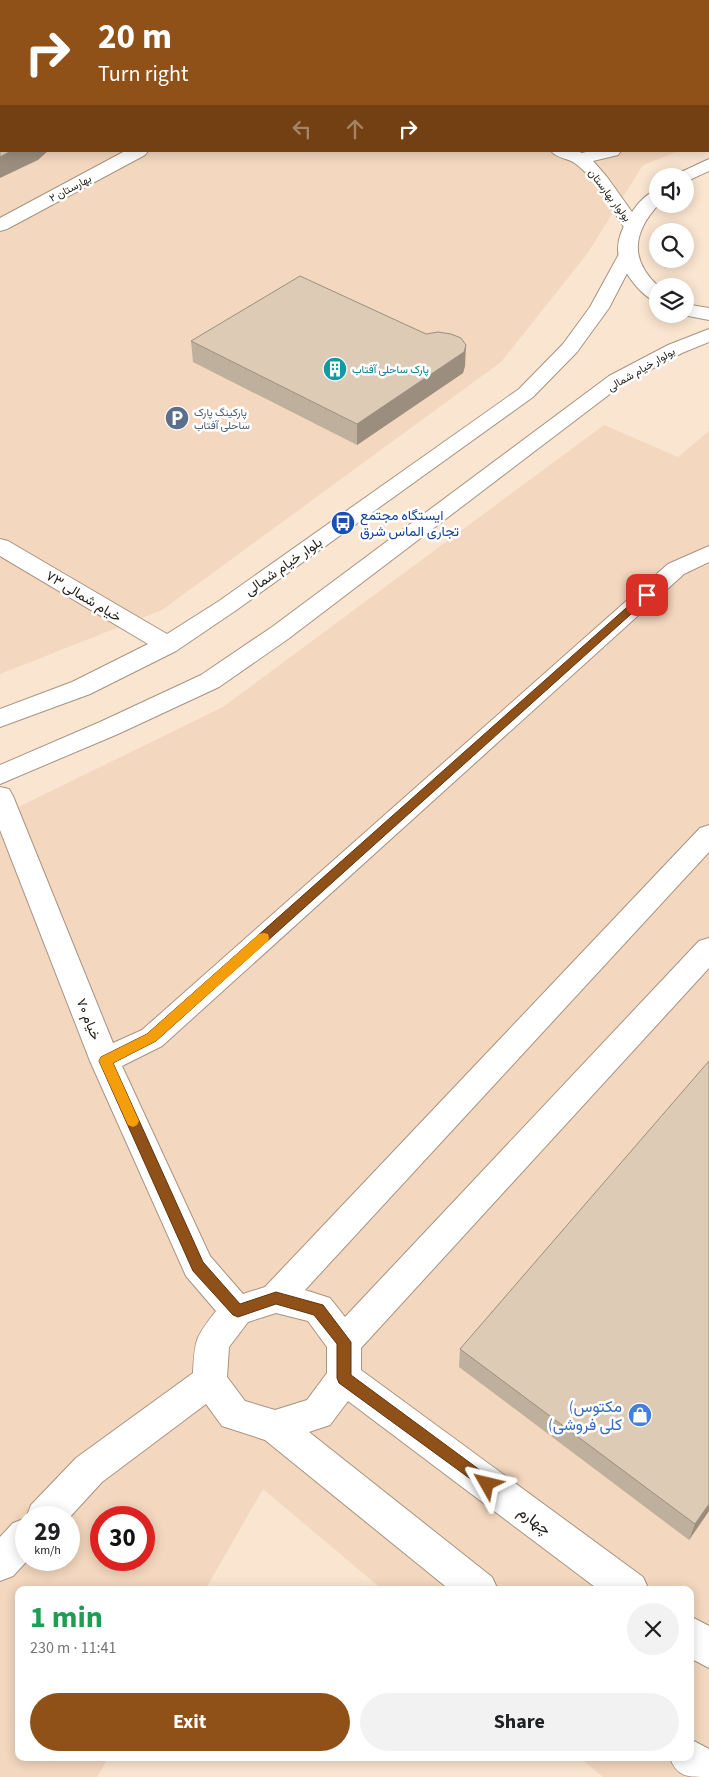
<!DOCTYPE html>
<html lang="en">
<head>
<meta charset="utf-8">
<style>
	:root { --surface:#fff; --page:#f2f2f2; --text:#202124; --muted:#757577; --accent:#905119 }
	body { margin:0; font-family:"Source Sans 3",Vazirmatn,sans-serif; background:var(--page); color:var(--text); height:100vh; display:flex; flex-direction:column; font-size:19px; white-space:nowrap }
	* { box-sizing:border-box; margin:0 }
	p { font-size:16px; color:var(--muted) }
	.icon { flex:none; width:28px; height:28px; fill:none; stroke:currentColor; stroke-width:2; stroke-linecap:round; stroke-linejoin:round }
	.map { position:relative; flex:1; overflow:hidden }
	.side { position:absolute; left:15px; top:1586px; width:679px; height:175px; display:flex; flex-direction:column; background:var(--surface); border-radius:10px; box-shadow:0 2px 12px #0003 }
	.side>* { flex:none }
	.banner { position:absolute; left:0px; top:0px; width:710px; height:152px; box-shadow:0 2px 12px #0003; background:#905119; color:#fff; overflow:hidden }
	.buttons { position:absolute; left:649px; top:168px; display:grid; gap:10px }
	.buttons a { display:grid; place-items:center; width:45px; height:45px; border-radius:50%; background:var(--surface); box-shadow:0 2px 12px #0003; font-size:25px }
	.speed { position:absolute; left:15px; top:1506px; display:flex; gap:10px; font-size:25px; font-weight:700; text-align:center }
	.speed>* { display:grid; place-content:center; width:65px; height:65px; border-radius:50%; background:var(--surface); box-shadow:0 2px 12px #0003; line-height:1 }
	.speed small { font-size:12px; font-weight:400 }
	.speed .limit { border:8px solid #d22; background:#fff; color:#111 }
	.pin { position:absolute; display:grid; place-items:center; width:42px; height:42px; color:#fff; margin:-21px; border-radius:10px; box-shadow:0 2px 8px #0006 }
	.me { position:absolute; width:55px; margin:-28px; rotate:307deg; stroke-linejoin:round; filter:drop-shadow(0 0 4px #0008) }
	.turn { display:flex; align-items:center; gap:18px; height:105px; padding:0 15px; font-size:22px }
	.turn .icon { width:65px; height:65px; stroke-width:2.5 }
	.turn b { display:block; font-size:35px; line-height:42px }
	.lanes { display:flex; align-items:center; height:48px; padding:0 15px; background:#0003; justify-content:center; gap:25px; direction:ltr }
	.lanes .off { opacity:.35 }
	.round { display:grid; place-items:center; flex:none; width:52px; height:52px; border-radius:26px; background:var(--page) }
	.summary { display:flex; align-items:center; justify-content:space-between; height:85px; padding:0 15px }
	h1 { font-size:30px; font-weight:700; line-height:38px; color:#1e9e55 }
	.cta { display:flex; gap:10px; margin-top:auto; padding:10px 15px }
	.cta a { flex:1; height:58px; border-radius:30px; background:var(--accent); color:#fff; font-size:20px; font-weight:700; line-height:58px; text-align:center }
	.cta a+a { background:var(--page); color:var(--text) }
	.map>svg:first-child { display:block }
	.built { fill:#f3d7be; fill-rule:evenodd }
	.green { fill:#8dc5a9 }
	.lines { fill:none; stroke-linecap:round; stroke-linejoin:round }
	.minor-casing { stroke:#a79380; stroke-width:2 }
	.major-casing { stroke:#a79380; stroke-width:2 }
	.minor { fill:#fff; fill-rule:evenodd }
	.major { fill:#fff; fill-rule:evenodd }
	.wall { fill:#bfaf9d }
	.shaded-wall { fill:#9b8e7f }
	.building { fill:#decbb6; stroke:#9b8e7f }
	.route { fill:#905119; stroke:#5e3510 }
	.slow { fill:#f59e0b }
	.labels { text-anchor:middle; stroke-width:5; stroke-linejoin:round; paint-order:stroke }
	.far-street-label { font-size:11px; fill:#241d15; stroke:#fff }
	.far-culture-label { font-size:11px; fill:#0d838f; stroke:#fff; text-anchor:start }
	.far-service-label { font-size:11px; fill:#4e5e75; stroke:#fff; text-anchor:start }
	.transit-label { font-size:14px; fill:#164399; stroke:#fff; text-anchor:start }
	.street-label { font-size:14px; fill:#241d15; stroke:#fff }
	.near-shop-label { font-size:16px; fill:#366cbe; stroke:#fff; text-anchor:end }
	.near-street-label { font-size:16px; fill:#241d15; stroke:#fff }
</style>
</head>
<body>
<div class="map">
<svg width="709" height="1777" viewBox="0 0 709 1777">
	<rect width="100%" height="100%" fill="#fae5d0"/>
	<path class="built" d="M 0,0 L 709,0 L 709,140 L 709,1 L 1,1 L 1,151 L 679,151 L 643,165 L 587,254 L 501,362 L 162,610 L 0,674 Z
		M 604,425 L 678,457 L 709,431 L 709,1777 L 603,1777 L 580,1758 L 690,1758 L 690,1590 L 383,1590 L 263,1489 L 205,1590 L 19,1590 L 19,1758 L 108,1758 L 97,1777 L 0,1777 L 0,816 L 223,707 ZM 26,1518 L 69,1518 L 69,1560 L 26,1560 ZM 101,1518 L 144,1518 L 144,1560 L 101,1560 Z"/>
	<path class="green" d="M 486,0 L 709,0 L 709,113 L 709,1 L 484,1 Z"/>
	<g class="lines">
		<g class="minor-casing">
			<path id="minor" d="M 150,0 L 169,0 L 170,1 L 151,1 Z
				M 232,0 L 250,0 L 251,1 L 233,1 Z
				M 125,151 L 148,151 L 145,155 L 7,229 L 0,231 L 0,218 Z
				M 551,151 L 577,151 L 582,153 L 590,151 L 621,151 L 618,155 L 593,161 L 607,177 L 642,226 L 640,230 L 633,232 L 626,230 C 611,208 597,180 576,164 C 569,158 557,159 551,151 Z
				M 628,248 L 635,250 L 637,254 L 609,308 L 577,352 L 533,397 L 235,611 L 176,651 L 90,694 L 0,727 L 0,709 L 72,682 L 148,644 L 0,556 L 0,539 L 8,541 L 167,634 L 219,601 L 519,389 L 563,344 L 590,307 L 619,254 L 621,250 Z
				M 709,329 L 709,342 L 682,353 L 623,384 L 288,639 L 219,687 L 118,734 L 0,784 L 0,765 L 100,722 L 201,675 L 272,627 L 609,376 L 668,345 Z
				M 709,546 L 709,562 L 684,574 L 162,1046 L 122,1066 L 210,1256 L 243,1294 L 265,1287 L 700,828 L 709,825 L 709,852 L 305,1290 L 330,1298 L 345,1317 L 699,941 L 709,938 L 709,968 L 361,1348 L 361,1370 L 643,1577 L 649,1590 L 599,1590 L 348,1401 L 330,1425 L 309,1432 L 492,1577 L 498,1590 L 450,1590 L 265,1440 L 222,1426 L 206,1404 L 102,1482 L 69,1518 L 26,1518 L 26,1560 L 28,1560 L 13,1576 L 0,1581 L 0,1537 L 13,1523 L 26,1518 L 31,1505 L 76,1458 L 193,1373 C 195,1339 195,1338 216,1311 L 186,1276 L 90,1061 L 0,830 L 0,787 L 9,789 L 13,796 L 113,1043 L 142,1030 L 668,564 ZM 276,1313 L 308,1321 L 327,1347 L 327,1373 L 307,1400 L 275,1410 L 245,1401 L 227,1377 L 229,1347 L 248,1322 Z
				M 690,1616 L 709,1626 L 709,1668 L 690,1658 Z
				M 690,1739 L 709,1749 L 709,1777 C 687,1777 677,1777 670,1758 L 690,1758 Z"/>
		</g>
		<g class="major-casing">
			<path id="major" d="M 709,159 L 709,171 L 685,182 L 685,176 L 677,176 L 679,173 Z
				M 658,190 L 659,204 C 633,232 629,259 658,286 L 658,302 C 641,298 617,265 618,248 C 618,230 639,194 658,190 Z
				M 685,304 L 709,308 L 709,320 L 678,314 L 685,314 Z"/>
		</g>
		<use href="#minor" class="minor"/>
		<use href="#major" class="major"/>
	</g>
	<path class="wall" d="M 426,334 L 465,366 L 463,373 L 357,445 L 193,362 L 191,341 Z
		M 460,1349 L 709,1511 L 689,1540 L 459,1367 Z"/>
	<path class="shaded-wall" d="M 11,151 L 48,151 L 38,160 L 0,178 L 0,157 Z
		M 466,345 L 465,366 L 463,373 L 357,445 L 357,424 Z
		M 709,1504 L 709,1511 L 689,1540 L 695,1524 Z"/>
	<path class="building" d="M 0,0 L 30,0 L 33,1 L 1,1 L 1,151 L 11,151 L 0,157 Z
		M 300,276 L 426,334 L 438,332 L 451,334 L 461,338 L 466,345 L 464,352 L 357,424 L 191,341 Z
		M 709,1061 L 709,1504 L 695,1524 L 460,1349 Z"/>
	<path class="route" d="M 647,592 L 650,593 L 650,597 L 156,1041 L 113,1063 L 203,1262 L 240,1304 L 276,1292 L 323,1305 L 351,1342 L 351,1375 L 492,1479 L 494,1484 L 492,1489 L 487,1491 L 339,1383 L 337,1378 L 337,1344 L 314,1315 L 276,1304 L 238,1317 L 233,1315 L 193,1271 L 99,1061 L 101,1057 L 147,1034 L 643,593 Z"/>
	<path class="slow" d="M 264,933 L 268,934 L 269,938 L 268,941 L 156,1041 L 113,1063 L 139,1121 L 137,1125 L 133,1127 L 128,1125 L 99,1061 L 101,1057 L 147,1034 L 259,934 Z"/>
	<defs>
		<g id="building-disc" transform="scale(1.25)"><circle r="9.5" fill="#0f9aa8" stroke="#fff"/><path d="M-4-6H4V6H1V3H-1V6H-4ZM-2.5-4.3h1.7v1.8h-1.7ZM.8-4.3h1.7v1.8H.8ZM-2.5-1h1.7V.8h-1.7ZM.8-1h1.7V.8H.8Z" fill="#fff"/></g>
		<g id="parking-disc" transform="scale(1.25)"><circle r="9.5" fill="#5c6f8a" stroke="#fff"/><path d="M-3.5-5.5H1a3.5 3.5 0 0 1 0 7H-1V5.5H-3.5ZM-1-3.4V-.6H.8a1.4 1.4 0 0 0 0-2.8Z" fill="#fff"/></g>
		<g id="bus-disc" transform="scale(1.25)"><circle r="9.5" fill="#1a4fb4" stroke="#fff"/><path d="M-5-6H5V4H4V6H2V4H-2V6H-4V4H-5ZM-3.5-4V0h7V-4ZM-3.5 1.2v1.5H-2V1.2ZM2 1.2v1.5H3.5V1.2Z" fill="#fff"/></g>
		<g id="shop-disc" transform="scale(1.25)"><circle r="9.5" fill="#3f7fe0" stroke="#fff"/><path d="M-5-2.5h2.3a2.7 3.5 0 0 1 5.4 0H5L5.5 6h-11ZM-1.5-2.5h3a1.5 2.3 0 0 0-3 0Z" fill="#fff"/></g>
	</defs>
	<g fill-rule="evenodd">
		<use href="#building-disc" x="335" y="369"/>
		<use href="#parking-disc" x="177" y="418"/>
		<use href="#bus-disc" x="343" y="523"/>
		<use href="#shop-disc" x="640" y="1415"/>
	</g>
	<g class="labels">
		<g class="far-street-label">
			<text transform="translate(70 188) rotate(-28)" y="4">بهارستان ۲</text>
			<text transform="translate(610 195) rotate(53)" y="4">بولوار بهارستان</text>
			<text transform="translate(641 369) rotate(-30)" y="4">بولوار خیام شمالی</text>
		</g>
		<g class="far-culture-label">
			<text x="352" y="373">پارک ساحلی آفتاب</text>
		</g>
		<g class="far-service-label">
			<text x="194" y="416">پارکینگ پارک<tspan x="194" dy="13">ساحلی آفتاب</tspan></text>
		</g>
		<g class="transit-label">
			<text x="360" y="520">ایستگاه مجتمع<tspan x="360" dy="16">تجاری الماس شرق</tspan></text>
		</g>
		<g class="street-label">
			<text transform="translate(283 566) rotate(-35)" y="5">بلوار خیام شمالی</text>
			<text transform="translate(84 596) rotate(31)" y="5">خیام شمالی ۷۳</text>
			<text transform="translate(89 1019) rotate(68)" y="5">خیام ۷۰</text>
		</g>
		<g class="near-shop-label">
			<text x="622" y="1412">(مکتوس<tspan x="622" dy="18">(کلی فروشی</tspan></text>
		</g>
		<g class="near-street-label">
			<text transform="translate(535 1520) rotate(37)" y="6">چهارم</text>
		</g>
	</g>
</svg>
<div class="buttons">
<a><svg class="icon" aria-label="sound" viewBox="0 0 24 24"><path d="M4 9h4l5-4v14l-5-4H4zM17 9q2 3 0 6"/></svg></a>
<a><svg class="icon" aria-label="search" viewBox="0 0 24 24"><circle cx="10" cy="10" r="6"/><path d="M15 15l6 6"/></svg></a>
<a><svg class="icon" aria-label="layers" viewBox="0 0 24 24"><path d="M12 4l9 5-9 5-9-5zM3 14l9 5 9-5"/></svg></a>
</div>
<div class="speed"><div>29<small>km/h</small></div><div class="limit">30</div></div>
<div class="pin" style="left:647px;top:595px;background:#d93025"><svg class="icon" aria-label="arrive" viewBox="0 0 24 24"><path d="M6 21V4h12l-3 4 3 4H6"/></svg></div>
<svg class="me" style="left:487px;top:1484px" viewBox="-20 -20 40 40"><path d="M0-17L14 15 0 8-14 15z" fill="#905119" stroke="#fff" stroke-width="4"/></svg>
<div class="banner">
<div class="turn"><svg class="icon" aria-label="right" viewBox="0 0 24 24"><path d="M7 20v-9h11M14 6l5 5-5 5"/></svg><div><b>20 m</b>Turn right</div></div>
<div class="lanes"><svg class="icon off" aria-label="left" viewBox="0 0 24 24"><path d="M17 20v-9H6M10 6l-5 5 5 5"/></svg><svg class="icon off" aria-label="ahead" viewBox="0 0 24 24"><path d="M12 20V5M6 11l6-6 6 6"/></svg><svg class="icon" aria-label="right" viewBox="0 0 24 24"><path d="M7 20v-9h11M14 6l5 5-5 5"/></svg></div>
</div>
<section class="side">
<div class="summary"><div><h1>1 min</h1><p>230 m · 11:41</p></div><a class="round"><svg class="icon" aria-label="close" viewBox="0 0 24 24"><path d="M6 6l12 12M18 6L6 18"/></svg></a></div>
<div class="cta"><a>Exit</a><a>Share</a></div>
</section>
</div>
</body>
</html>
